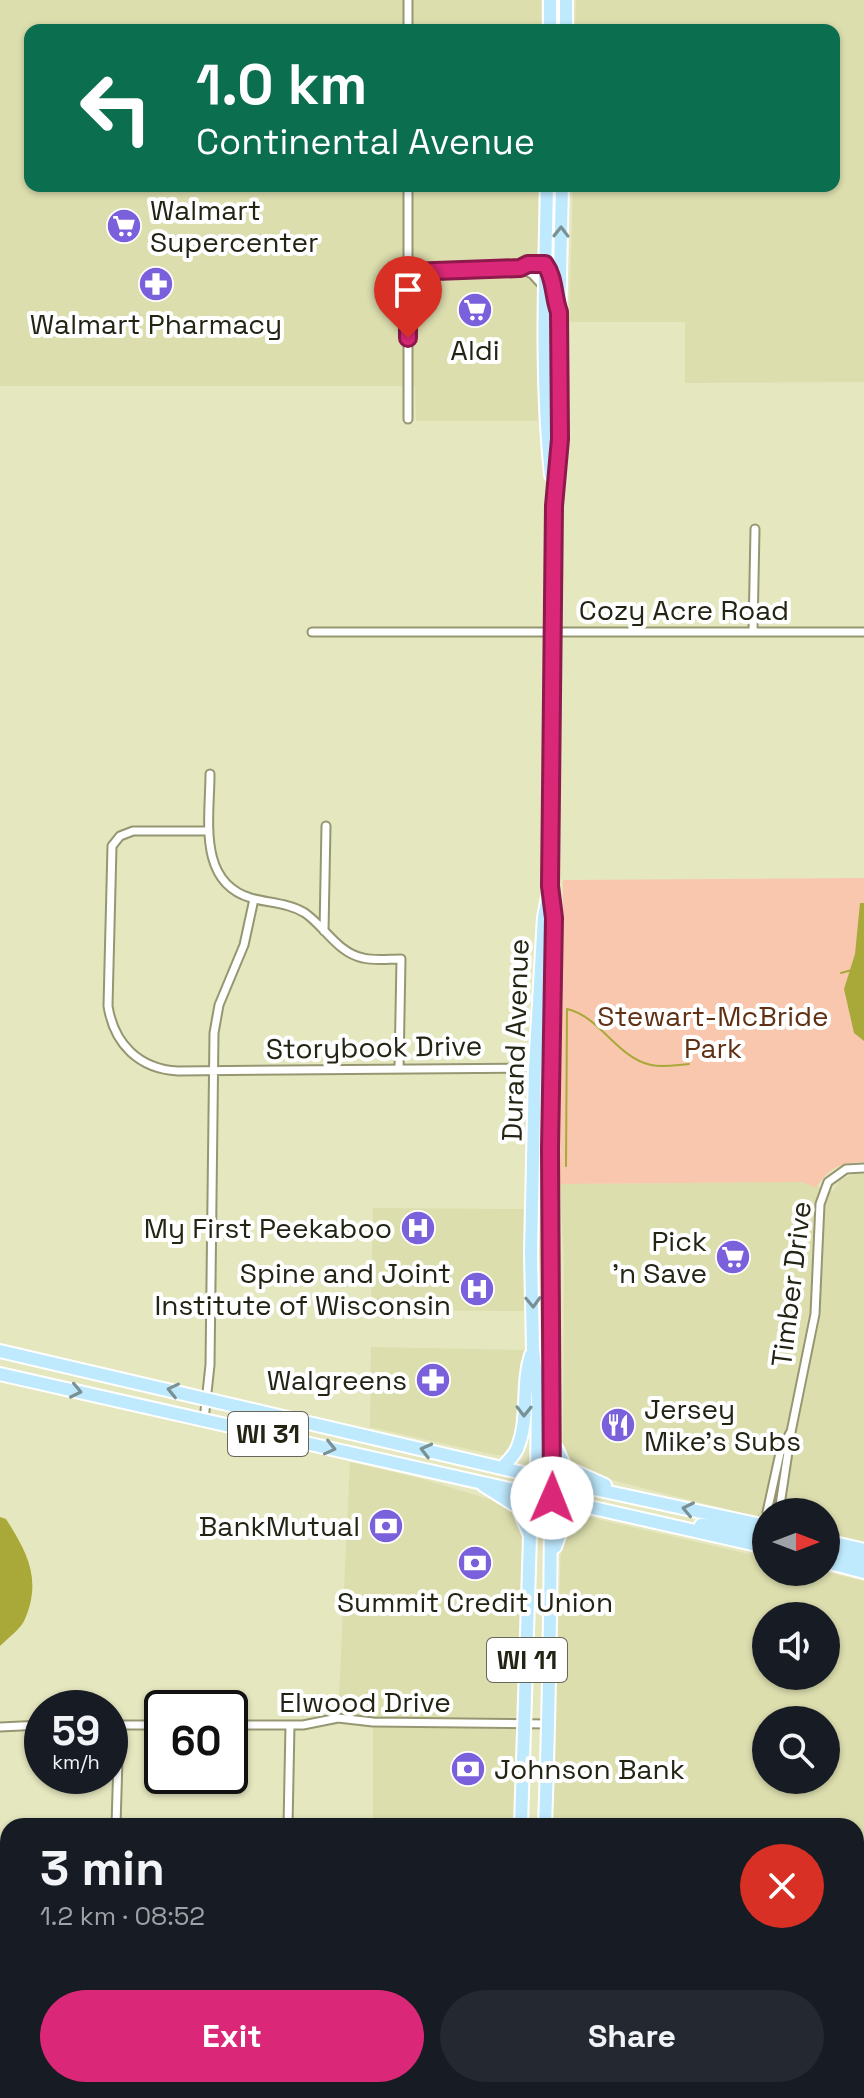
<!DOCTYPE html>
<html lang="en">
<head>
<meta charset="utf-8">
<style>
	:root { --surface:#171b24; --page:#242831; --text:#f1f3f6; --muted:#9ea1a6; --accent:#db2777 }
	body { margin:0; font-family:"Space Grotesk",sans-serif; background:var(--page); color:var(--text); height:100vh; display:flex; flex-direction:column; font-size:30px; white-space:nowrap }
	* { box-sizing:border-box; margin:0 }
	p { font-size:26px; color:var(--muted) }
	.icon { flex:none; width:44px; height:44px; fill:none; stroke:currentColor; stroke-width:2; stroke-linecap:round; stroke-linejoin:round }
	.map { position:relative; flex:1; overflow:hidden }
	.sheet { position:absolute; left:0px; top:1818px; width:864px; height:280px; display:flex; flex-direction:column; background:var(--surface); border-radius:24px 24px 0 0; box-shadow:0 2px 6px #0004 }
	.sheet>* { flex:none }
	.hud { position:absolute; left:24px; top:24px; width:816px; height:168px; border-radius:16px; box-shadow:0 2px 6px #0004; background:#0b6e4f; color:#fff; overflow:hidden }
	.needle { width:52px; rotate:90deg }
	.fabs { position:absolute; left:752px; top:1498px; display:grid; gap:16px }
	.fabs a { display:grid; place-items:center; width:88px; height:88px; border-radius:50%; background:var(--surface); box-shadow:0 2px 6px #0004; font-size:40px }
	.speed { position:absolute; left:24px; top:1690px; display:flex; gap:16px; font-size:40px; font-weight:700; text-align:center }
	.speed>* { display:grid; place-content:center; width:104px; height:104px; border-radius:50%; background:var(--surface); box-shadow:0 2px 6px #0004; line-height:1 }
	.speed small { font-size:20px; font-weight:400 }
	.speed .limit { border:4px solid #111; border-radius:12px; background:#fff; color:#111 }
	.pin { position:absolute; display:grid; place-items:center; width:68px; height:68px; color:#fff; margin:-82px -34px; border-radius:50% 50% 50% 0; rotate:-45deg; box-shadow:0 0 8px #0007 }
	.pin .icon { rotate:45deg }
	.me { position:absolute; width:88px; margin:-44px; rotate:1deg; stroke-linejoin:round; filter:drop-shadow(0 0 6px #0008) }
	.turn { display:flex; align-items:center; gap:28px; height:168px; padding:0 40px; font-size:36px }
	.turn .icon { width:104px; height:104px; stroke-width:2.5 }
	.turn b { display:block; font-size:56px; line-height:68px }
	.round { display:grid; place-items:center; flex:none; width:84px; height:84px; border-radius:42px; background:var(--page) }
	.overview { display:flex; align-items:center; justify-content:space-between; height:136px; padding:0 40px }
	h1 { font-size:48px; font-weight:800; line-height:60px }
	.action { display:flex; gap:16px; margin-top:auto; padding:16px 40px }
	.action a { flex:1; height:92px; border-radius:48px; background:var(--accent); color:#fff; font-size:32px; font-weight:800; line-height:92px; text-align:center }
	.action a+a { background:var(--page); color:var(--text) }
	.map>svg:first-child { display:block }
	.built { fill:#dcdeae; fill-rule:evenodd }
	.green { fill:#f8c7ad }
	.water { fill:#a9a939 }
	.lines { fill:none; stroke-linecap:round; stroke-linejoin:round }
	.stream { stroke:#a9a939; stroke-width:2 }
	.street-casing { stroke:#969772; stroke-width:11 }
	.primary-casing { stroke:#fff; stroke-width:16 }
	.street { stroke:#fff; stroke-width:7 }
	.primary { stroke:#bfeafe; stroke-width:12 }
	.oneway { stroke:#799195 }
	.route-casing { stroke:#8e194d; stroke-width:20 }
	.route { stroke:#db2777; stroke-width:14 }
	.labels { text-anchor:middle; stroke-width:8; stroke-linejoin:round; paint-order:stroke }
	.shield { fill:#fff; stroke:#66665b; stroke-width:2 }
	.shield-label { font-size:26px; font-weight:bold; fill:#242415 }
	.poi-label { font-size:28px; fill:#242415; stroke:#fff; text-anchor:end }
	.street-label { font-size:28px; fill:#242415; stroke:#fff }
	.park-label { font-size:28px; fill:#603115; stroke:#fff }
</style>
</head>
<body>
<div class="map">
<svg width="864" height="2098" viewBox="0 0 864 2098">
	<rect width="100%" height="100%" fill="#e5e7bf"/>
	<path class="built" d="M 0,0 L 541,0 L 541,30 L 30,30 L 30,186 L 538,186 L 538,421 L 416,421 L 415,386 L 0,386 Z
		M 576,0 L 864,0 L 864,382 L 685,383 L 685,322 L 569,322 L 573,186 L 834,186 L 834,30 L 575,30 Z
		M 854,1174 L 864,1174 L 864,1543 L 826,1534 L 826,1512 L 766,1512 L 766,1519 L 587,1474 L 569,1466 L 563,1453 L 564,1262 L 560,1184 L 803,1182 L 833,1191 L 839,1181 Z
		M 373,1208 L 527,1209 L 525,1311 L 371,1310 Z
		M 371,1347 L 525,1350 L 522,1362 L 521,1426 L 511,1452 L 504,1455 L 495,1455 L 370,1427 Z
		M 350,1462 L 419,1478 L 505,1504 L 517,1513 L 522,1529 L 522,1589 L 514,1826 L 373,1826 L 373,1723 L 338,1718 Z
		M 580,1517 L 588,1517 L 766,1558 L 766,1572 L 826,1572 L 864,1581 L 864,2098 L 541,2098 L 541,2090 L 856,2090 L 856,1826 L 552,1826 L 561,1541 L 571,1523 ZM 766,1616 L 826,1616 L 826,1676 L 766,1676 ZM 766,1720 L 826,1720 L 826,1780 L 766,1780 Z"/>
	<path class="green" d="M 864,878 L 864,1162 C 842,1162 828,1168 816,1188 L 803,1182 L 560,1184 L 563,880 Z"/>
	<path class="water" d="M 860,903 L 864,903 L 864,1041 L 854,1033 L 844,989 L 855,954 Z
		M 0,1517 L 6,1519 C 27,1552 42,1579 25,1619 C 21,1629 8,1638 0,1646 Z"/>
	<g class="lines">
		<path class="stream" d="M 841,973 L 852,970
			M 566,1166 L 567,1009 C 601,1017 616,1057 651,1065 C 663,1068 676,1065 689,1064"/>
		<g class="street-casing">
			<path id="street" d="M 408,0 L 408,30
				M 520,268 L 532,274 L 543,286
				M 408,272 L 520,268 L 528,264 L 545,264
				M 408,419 L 408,186
				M 312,632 L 864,632
				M 753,632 L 755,529
				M 210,774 C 210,818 197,882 251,898 C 269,903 289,903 305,913 C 325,927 338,953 363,958 C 375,961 388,959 401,959 L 399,1069
				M 209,831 L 133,831 L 120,836 L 112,846 L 108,1006 C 114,1044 139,1069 178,1071 L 535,1068
				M 324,931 L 326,826
				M 204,1420 L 210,1365 L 214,1033 L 219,1005 L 244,945 L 254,899
				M 767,1512 L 780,1453 L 790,1433
				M 779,1512 L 791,1432 L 815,1314 L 820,1204 L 828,1182 L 846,1169 L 864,1168
				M 110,1725 L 162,1725
				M 230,1725 L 303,1725 L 338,1718 L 373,1722 L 548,1724
				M 0,1727 L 42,1725
				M 116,1826 L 119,1725
				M 288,1826 L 290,1725
				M 106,2098 L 107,2090
				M 278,2098 L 279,2090"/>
		</g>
		<g class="primary-casing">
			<path id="primary" d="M 550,30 L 550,0
				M 566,30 L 566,0
				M 547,186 C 545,282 541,379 551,475
				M 0,1351 L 553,1480 L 766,1526
				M 0,1374 L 766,1547
				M 556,1448 L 565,1467 L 605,1485
				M 502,1468 C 507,1462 514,1456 517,1449 C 530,1419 521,1386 531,1355
				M 483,1485 L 518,1507 L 529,1533
				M 701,1525 L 724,1527 L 761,1536 L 766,1533
				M 826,1541 L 864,1550
				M 555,1547 L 563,1525 L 576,1503
				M 826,1552 L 864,1560
				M 826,1562 L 864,1572
				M 521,1826 L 530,1536 L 537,1476 L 538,1394 L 533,1349 L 531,1253 L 535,1068 L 544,917 L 548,897
				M 545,1826 C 556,1523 548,1221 554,918 L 550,886 L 554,506 L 560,439 L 558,368 L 562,186
				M 510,2098 L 511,2090
				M 533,2098 L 534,2090"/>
		</g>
		<use href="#street" class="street"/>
		<use href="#primary" class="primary"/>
	</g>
	<defs><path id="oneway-chevron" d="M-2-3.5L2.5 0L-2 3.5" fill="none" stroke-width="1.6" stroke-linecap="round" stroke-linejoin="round" transform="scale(2)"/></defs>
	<g class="oneway">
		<use href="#oneway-chevron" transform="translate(561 232) rotate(-89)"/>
		<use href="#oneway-chevron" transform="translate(533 1302) rotate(88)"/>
		<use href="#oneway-chevron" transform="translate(173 1390) rotate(-167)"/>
		<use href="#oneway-chevron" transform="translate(76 1391) rotate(12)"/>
		<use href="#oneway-chevron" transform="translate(524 1411) rotate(91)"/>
		<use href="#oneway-chevron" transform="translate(330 1448) rotate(13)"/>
		<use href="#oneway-chevron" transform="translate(426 1450) rotate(-166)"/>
		<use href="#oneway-chevron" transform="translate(688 1509) rotate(-168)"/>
	</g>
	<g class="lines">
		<g class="route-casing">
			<path id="route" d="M 408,338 L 408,272 L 520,268 L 528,264 L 545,264 C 555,278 553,296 559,312 L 560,439 L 554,506 L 550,886 L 554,918 L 550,1149 L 552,1498"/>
		</g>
		<use href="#route" class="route"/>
	</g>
	<defs>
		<g id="supermarket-disc" transform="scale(1.8)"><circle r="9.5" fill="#7a60db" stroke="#fff"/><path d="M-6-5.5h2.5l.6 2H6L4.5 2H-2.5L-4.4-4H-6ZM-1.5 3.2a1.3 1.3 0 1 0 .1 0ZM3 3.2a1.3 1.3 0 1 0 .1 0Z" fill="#fff"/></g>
		<g id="pharmacy-disc" transform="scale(1.8)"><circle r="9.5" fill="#7a60db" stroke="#fff"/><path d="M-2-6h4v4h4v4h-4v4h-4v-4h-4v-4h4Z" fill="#fff"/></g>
		<g id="hospital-disc" transform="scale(1.8)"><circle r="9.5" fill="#7a60db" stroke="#fff"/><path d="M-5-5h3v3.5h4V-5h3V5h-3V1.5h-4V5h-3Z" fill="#fff"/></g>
		<g id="restaurant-disc" transform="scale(1.8)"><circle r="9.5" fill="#7a60db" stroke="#fff"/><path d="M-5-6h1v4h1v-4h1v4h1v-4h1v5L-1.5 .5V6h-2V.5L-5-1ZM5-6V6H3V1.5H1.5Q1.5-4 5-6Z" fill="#fff"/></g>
		<g id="bank-disc" transform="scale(1.8)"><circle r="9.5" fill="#7a60db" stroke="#fff"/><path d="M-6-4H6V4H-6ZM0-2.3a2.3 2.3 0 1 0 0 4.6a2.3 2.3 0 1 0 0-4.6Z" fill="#fff"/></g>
	</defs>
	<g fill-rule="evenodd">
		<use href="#supermarket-disc" x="124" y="226"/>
		<use href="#pharmacy-disc" x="156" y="284"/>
		<use href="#supermarket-disc" x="475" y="310"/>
		<use href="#hospital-disc" x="418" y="1228"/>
		<use href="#supermarket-disc" x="733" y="1257"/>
		<use href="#hospital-disc" x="477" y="1289"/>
		<use href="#pharmacy-disc" x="433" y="1380"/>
		<use href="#restaurant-disc" x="618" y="1425"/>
		<use href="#bank-disc" x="386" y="1526"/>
		<use href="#bank-disc" x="475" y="1563"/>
		<use href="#bank-disc" x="468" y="1769"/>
	</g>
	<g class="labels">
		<g class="shield">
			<rect x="228" y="1412" width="80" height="44" rx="6"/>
			<rect x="487" y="1638" width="80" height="44" rx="6"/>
		</g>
		<g class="shield-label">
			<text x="268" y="1443">WI 31</text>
			<text x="527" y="1669">WI 11</text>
		</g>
		<g class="poi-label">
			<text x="150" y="220" text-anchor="start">Walmart<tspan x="150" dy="32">Supercenter</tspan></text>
			<text x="156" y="334" text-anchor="middle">Walmart Pharmacy</text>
			<text x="475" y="360" text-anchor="middle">Aldi</text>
			<text x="392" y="1238">My First Peekaboo</text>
			<text x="707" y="1251">Pick<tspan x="707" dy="32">'n Save</tspan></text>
			<text x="451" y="1283">Spine and Joint<tspan x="451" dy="32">Institute of Wisconsin</tspan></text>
			<text x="407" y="1390">Walgreens</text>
			<text x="644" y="1419" text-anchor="start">Jersey<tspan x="644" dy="32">Mike's Subs</tspan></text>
			<text x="360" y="1536">BankMutual</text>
			<text x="475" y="1612" text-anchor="middle">Summit Credit Union</text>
			<text x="494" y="1779" text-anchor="start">Johnson Bank</text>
		</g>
		<g class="street-label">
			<text x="684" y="620">Cozy Acre Road</text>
			<text transform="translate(515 1040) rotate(-88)" y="10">Durand Avenue</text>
			<text transform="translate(374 1047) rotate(-1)" y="10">Storybook Drive</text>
			<text transform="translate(791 1284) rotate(-83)" y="10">Timber Drive</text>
			<text x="365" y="1712">Elwood Drive</text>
		</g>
		<g class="park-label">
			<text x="713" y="1026">Stewart-McBride<tspan x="713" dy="32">Park</tspan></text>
		</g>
	</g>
</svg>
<div class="fabs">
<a><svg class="needle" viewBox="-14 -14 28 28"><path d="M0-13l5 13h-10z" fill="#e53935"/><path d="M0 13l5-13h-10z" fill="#9ea1a6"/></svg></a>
<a><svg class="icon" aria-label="sound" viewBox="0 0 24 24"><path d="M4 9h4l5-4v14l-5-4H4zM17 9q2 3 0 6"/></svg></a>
<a><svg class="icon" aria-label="search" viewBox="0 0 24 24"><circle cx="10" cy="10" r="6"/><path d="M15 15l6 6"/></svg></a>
</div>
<div class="speed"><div>59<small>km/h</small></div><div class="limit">60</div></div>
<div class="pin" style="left:408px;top:338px;background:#d93025"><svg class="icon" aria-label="arrive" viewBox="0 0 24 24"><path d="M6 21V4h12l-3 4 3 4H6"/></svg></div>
<svg class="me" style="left:552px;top:1498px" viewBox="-20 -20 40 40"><circle r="19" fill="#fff"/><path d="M0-13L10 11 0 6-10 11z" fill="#db2777"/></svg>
<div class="hud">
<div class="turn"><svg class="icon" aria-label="left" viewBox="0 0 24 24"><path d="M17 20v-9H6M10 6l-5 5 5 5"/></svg><div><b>1.0 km</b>Continental Avenue</div></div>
</div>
<section class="sheet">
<div class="overview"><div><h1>3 min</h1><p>1.2 km · 08:52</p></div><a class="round" style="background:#d93025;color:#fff"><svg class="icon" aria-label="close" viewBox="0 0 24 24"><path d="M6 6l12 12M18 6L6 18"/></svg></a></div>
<div class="action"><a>Exit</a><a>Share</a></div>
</section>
</div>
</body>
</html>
